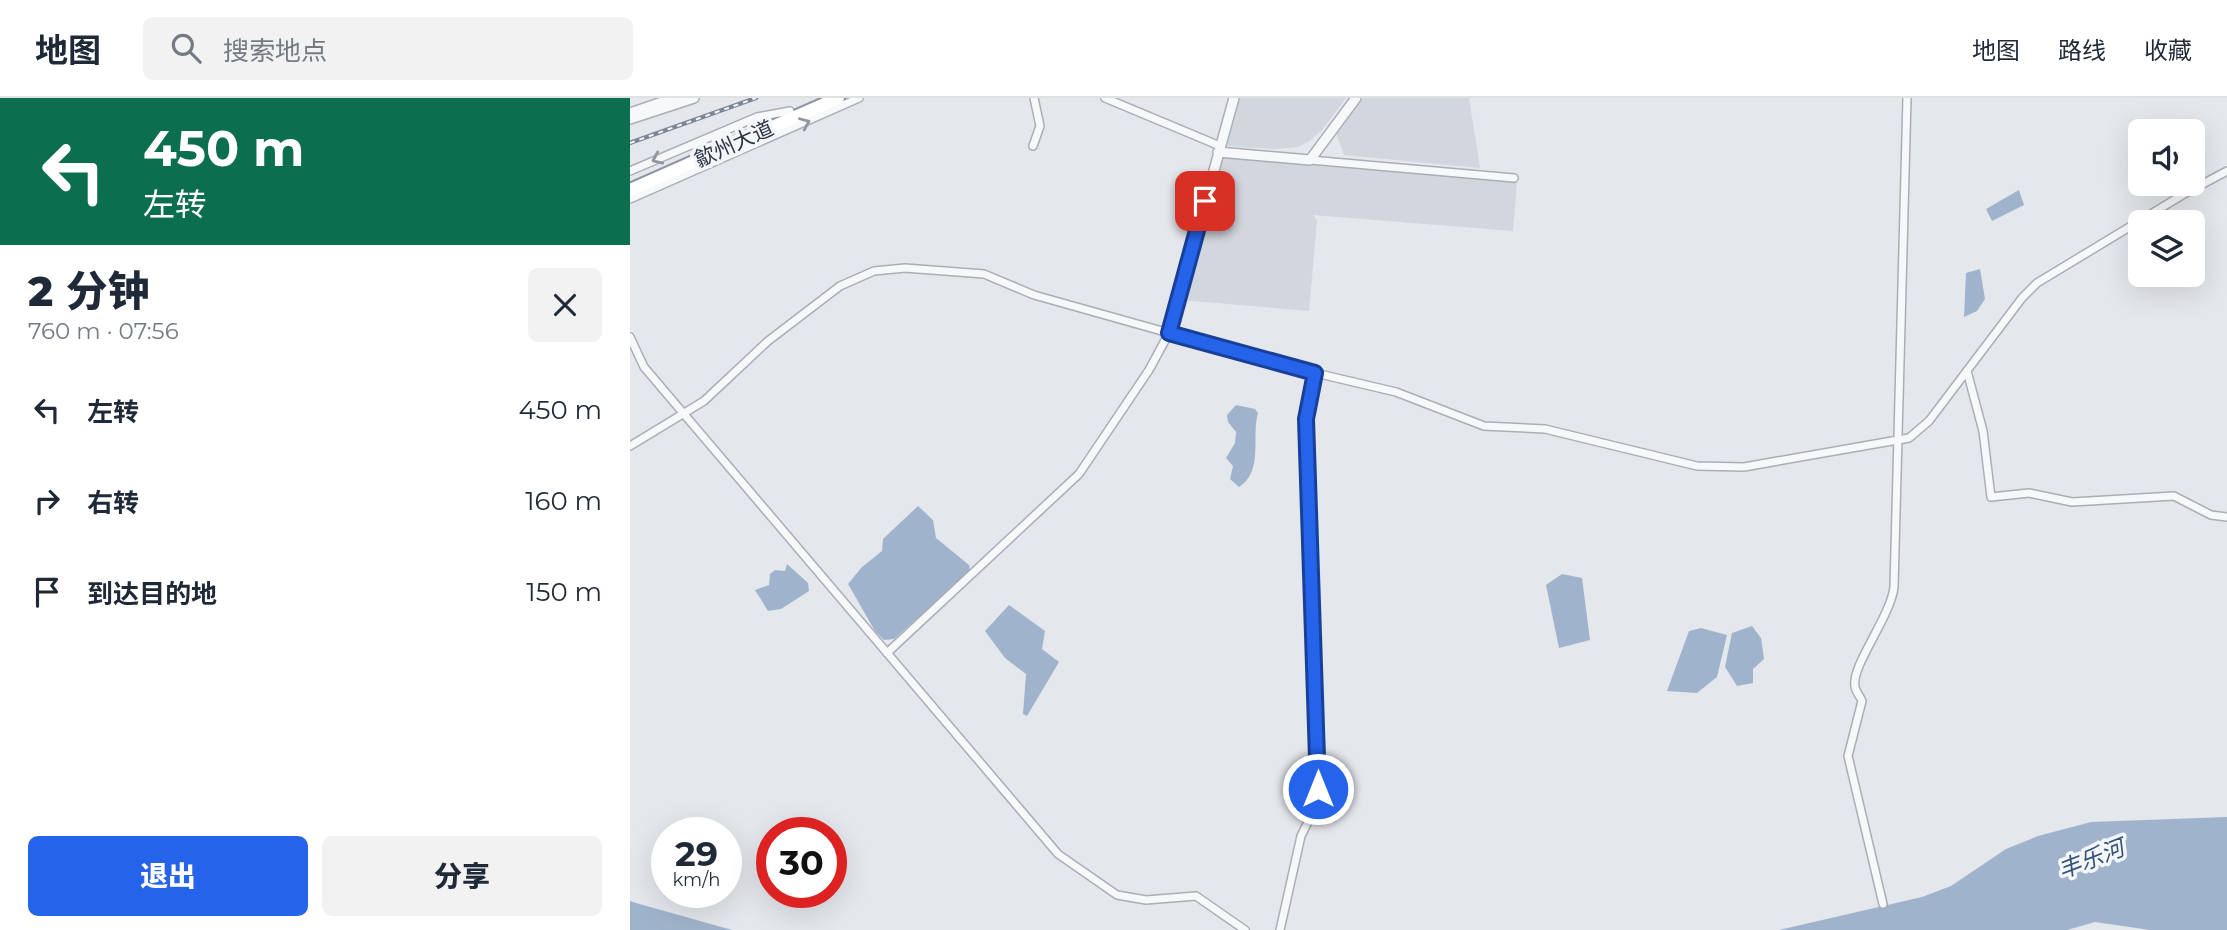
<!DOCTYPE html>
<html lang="zh">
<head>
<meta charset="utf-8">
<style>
	:root { --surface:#fff; --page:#f2f2f3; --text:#1f2937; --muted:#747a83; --line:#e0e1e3; --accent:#2563eb }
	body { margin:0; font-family:Montserrat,"Noto Sans SC",sans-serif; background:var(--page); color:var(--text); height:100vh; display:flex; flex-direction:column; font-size:26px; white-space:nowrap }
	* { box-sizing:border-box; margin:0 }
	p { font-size:23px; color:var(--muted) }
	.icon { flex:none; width:38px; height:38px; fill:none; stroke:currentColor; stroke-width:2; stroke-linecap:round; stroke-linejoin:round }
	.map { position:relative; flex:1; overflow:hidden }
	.side { display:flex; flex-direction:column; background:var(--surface); width:630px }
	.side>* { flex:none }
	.top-card { background:#0b6e4f; color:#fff; overflow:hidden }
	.fabs { position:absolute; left:1498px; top:21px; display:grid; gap:14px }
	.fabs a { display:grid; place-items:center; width:77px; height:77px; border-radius:10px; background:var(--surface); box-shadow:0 7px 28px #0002; font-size:35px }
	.speed { position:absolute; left:21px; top:719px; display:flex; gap:14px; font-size:35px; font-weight:700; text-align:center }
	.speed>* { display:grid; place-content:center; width:91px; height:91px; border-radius:50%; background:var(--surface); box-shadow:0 7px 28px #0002; line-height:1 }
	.speed small { font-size:18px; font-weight:400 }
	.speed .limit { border:10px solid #d22; background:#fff; color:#111 }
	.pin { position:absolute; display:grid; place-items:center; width:60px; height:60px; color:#fff; margin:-30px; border-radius:14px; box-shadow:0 4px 10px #0006 }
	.me { position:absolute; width:77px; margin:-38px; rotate:0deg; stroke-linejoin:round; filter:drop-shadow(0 0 5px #0008) }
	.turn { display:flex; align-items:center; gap:24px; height:147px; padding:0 28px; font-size:32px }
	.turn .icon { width:91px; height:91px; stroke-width:2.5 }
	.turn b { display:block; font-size:49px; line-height:60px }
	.round { display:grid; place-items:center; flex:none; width:74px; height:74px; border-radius:10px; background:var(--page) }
	.overview { display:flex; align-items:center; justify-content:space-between; height:119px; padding:0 28px }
	h1 { font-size:42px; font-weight:800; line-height:52px }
	.cta { display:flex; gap:14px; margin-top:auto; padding:14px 28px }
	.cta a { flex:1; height:80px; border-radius:10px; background:var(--accent); color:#fff; font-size:28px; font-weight:800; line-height:80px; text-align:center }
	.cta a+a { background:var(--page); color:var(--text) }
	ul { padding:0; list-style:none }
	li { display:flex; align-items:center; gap:21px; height:91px; padding:0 28px }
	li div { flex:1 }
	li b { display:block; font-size:26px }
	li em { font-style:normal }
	header { display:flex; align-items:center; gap:42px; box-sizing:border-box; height:98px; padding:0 35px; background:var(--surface); border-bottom:2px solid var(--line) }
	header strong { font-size:33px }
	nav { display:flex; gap:38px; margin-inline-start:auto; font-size:24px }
	.search { width:490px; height:63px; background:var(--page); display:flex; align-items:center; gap:18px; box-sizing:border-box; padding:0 24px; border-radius:10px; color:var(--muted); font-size:26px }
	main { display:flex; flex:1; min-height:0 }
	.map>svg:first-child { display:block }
	.built { fill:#d2d6de }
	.water { fill:#9fb4cc }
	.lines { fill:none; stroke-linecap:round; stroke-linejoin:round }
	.minor-casing { stroke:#a9aeb7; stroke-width:10 }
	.tertiary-casing { stroke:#a9aeb7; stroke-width:12 }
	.trunk-casing { stroke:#8b94a3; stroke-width:16 }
	.minor { stroke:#f7f8fa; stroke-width:7 }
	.tertiary { stroke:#f7f8fa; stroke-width:9 }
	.trunk { stroke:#fff; stroke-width:12 }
	.rail-casing { stroke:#7d8696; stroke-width:4.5 }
	.rail { stroke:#f4f6f9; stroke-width:2; stroke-dasharray:5; stroke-linecap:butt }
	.oneway { stroke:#9196a0 }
	.route-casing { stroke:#184099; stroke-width:18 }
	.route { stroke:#2563eb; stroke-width:12 }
	.labels { text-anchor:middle; stroke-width:7; stroke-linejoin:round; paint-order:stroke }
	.street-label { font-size:21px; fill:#2b3445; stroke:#f4f6f9 }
	.water-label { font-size:23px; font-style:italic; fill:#34527a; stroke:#f4f6f9 }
</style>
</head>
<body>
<header>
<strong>地图</strong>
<div class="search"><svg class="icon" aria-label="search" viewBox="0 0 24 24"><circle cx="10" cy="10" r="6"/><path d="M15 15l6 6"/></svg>搜索地点</div>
<nav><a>地图</a><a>路线</a><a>收藏</a></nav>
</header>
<main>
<section class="side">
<div class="top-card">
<div class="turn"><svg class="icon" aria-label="left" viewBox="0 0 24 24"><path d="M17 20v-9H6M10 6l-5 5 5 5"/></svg><div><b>450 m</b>左转</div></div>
</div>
<div class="overview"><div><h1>2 分钟</h1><p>760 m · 07:56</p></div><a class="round"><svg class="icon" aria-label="close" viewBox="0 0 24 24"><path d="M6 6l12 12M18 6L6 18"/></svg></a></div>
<ul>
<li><svg class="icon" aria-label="left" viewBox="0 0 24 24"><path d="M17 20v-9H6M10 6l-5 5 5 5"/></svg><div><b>左转</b></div><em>450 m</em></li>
<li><svg class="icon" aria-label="right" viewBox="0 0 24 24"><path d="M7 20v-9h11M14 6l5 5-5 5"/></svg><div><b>右转</b></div><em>160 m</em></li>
<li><svg class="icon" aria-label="arrive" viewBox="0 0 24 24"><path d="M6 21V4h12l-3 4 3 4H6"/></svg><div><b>到达目的地</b></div><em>150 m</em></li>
</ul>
<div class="cta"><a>退出</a><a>分享</a></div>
</section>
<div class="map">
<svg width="1597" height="832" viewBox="0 0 1597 832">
	<rect width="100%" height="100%" fill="#e4e7ec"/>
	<path class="built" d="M 610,0 L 716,0 L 692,32 L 678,44 L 668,49 L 644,51 L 597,48 Z
		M 733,0 L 839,0 L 850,70 L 714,57 L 706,35 Z
		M 592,60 L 887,84 L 883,133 L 683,117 L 687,122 L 679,213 L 551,202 Z"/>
	<path class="water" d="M 1389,92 L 1394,107 L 1362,123 L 1356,111 Z
		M 1350,171 L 1355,201 L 1347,213 L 1334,219 L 1336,175 Z
		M 606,307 L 625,311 L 628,315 C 621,339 634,373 609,389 L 600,381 L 603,368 L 596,360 L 605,345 L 606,334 L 598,324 L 597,317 Z
		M 288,408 L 303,422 L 306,440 L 339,467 L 340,473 L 289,524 L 285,522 L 264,541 L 254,542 L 245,533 L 218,486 L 232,469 L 252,453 L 253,441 Z
		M 157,466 L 178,485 L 179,493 L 151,511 L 138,513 L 125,492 L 139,487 L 140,476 L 145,472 L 155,473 Z
		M 932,476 L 952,480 L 960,542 L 929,550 L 916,487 Z
		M 379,507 L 415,533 L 412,551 L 429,564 L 397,618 L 393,616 L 396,576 L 375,560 L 355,533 Z
		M 1122,528 L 1131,540 L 1134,561 L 1123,571 L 1123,585 L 1107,588 L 1095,569 L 1102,535 Z
		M 1071,530 L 1097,537 L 1087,579 L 1067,595 L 1037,593 L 1059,533 Z
		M 1597,719 L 1597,832 L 1520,832 L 1465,824 L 1437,832 L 1149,832 L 1292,799 L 1321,788 L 1376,751 L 1408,738 L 1461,724 Z
		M 0,803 L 6,805 L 102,832 L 0,832 Z"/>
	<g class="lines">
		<g class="minor-casing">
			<path id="minor" d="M 475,0 L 590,48
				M 403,48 L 410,28 L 404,0
				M 680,62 L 884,80
				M 0,73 L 127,19 L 160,13
				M 0,101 L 229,0
				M 0,239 L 14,269 L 428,756 L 487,797 L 516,802 L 566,798 L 615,832
				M 1337,273 L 1353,333 L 1361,399 L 1399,395 L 1442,404 L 1544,398 L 1581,417 L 1597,419
				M 0,348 L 74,303 L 138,243 L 210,188 L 244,173 L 275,170 L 354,176 L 404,197 L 660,269 L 766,294 L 854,328 L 915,331 L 1067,368 L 1114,369 L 1279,340 L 1299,323 L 1392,200 L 1407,185 L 1554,96 L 1597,73
				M 257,555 L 449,376 L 519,272 L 539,235
				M 1253,806 L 1218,658 L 1232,603 C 1230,598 1225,593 1225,588 C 1221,568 1261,518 1264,489 L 1277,0
				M 650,832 L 671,738 L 689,702 L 676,322 L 685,275"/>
		</g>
		<g class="tertiary-casing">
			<path id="tertiary" d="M 0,15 L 44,0
				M 0,21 L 64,0
				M 588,54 L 680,62 L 726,0
				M 539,235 L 604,0"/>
		</g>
		<g class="trunk-casing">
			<path id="trunk" d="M 0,92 L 208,0"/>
		</g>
		<use href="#minor" class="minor"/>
		<use href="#tertiary" class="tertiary"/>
		<use href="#trunk" class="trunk"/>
		<g class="rail-casing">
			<path id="rail" d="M 0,45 L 126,0"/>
		</g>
		<use href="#rail" class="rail"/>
	</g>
	<defs><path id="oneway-chevron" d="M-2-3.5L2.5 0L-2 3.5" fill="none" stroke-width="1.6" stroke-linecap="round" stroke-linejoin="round" transform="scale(1.75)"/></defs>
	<g class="oneway">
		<use href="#oneway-chevron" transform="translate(175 25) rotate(-23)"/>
		<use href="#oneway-chevron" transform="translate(27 61) rotate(156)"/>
	</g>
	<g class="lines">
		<g class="route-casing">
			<path id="route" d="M 575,103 L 539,235 L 685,275 L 676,321 L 688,691"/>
		</g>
		<use href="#route" class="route"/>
	</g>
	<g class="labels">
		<g class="street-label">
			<text transform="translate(104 46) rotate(-24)" y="7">歙州大道</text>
		</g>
		<g class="water-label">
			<text transform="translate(1461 761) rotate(-21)" y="8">丰乐河</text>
		</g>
	</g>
</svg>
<div class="fabs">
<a><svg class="icon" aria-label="sound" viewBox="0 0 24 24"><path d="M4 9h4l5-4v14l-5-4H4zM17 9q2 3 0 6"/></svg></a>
<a><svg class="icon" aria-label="layers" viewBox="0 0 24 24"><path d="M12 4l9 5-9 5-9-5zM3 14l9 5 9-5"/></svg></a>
</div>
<div class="speed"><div>29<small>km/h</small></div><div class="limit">30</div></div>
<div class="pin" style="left:575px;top:103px;background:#d93025"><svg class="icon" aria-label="arrive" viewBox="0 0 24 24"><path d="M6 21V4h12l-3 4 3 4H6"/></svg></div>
<svg class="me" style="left:688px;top:691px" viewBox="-20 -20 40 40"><circle r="17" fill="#2563eb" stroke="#fff" stroke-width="3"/><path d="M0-11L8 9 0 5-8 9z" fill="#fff"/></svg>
</div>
</main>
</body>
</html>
